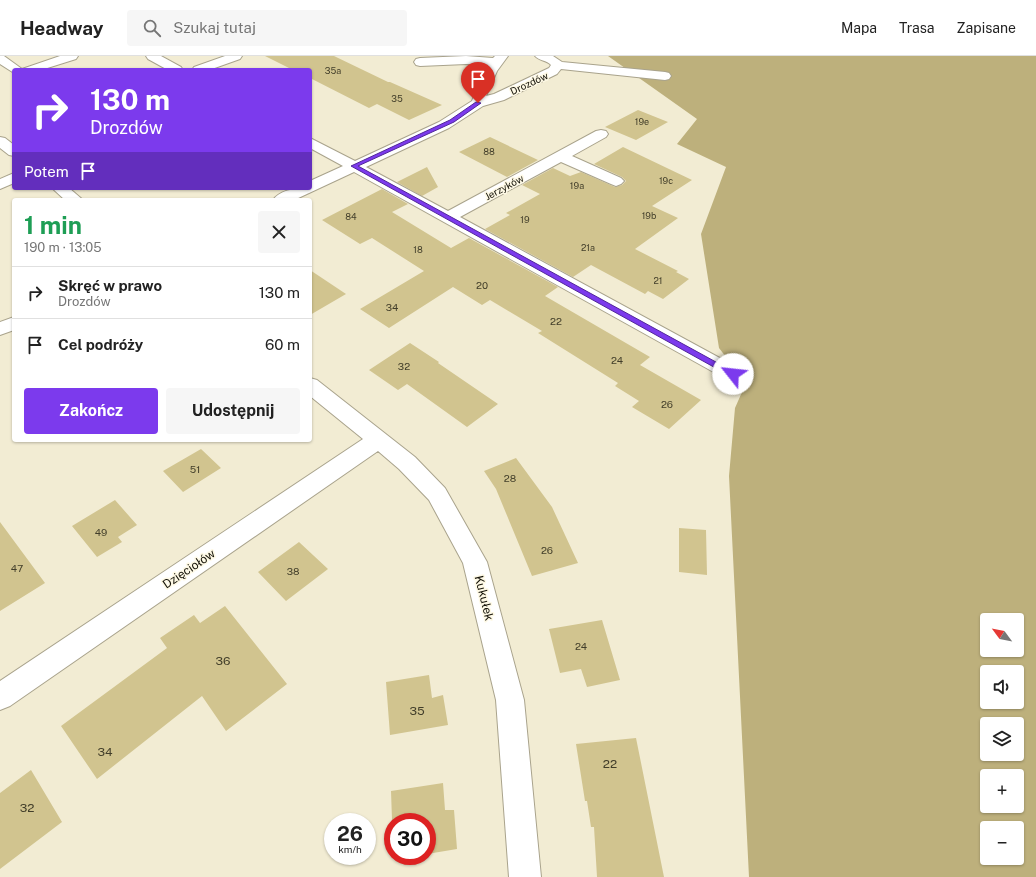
<!DOCTYPE html>
<html lang="pl">
<head>
<meta charset="utf-8">
<style>
	:root { --surface:#fff; --page:#f6f6f6; --text:#222; --muted:#767676; --line:#e0e0e0; --accent:#7c3aed }
	body { margin:0; font-family:"Public Sans",sans-serif; background:var(--page); color:var(--text); height:100vh; display:flex; flex-direction:column; font-size:15px; white-space:nowrap }
	* { box-sizing:border-box; margin:0 }
	p { font-size:13px; color:var(--muted) }
	.icon { flex:none; width:22px; height:22px; fill:none; stroke:currentColor; stroke-width:2; stroke-linecap:round; stroke-linejoin:round }
	.map { position:relative; flex:1; overflow:hidden }
	.details { position:absolute; left:12px; top:142px; width:300px; height:244px; display:flex; flex-direction:column; background:var(--surface); border-radius:4px; box-shadow:0 1px 3px #0004 }
	.details>* { flex:none }
	.top-card { position:absolute; left:12px; top:12px; width:300px; height:122px; border-radius:4px; box-shadow:0 1px 3px #0004; background:#7c3aed; color:#fff; overflow:hidden }
	.needle { width:26px; rotate:302deg }
	.tools { position:absolute; left:980px; top:557px; display:grid; gap:8px }
	.tools a { display:grid; place-items:center; width:44px; height:44px; border-radius:4px; background:var(--surface); box-shadow:0 1px 3px #0004; font-size:20px }
	.speed { position:absolute; left:324px; top:757px; display:flex; gap:8px; font-size:20px; font-weight:700; text-align:center }
	.speed>* { display:grid; place-content:center; width:52px; height:52px; border-radius:50%; background:var(--surface); box-shadow:0 1px 3px #0004; line-height:1 }
	.speed small { font-size:10px; font-weight:400 }
	.speed .limit { border:6px solid #d22; background:#fff; color:#111 }
	.pin { position:absolute; display:grid; place-items:center; width:34px; height:34px; color:#fff; margin:-41px -17px; border-radius:50% 50% 50% 0; rotate:-45deg; box-shadow:0 0 4px #0007 }
	.pin .icon { rotate:45deg }
	.me { position:absolute; width:44px; margin:-22px; rotate:299deg; stroke-linejoin:round; filter:drop-shadow(0 0 3px #0008) }
	.turn { display:flex; align-items:center; gap:14px; height:84px; padding:0 12px; font-size:18px }
	.turn .icon { width:52px; height:52px; stroke-width:2.5 }
	.turn b { display:block; font-size:28px; line-height:34px }
	.then { display:flex; align-items:center; height:38px; padding:0 12px; background:#0003; gap:8px; font-size:15px }
	.round { display:grid; place-items:center; flex:none; width:42px; height:42px; border-radius:4px; background:var(--page) }
	.summary { display:flex; align-items:center; justify-content:space-between; height:68px; padding:0 12px }
	h1 { font-size:24px; font-weight:700; line-height:30px; color:#1e9e55 }
	.cta { display:flex; gap:8px; margin-top:auto; padding:8px 12px }
	.cta a { flex:1; height:46px; border-radius:4px; background:var(--accent); color:#fff; font-size:16px; font-weight:700; line-height:46px; text-align:center }
	.cta a+a { background:var(--page); color:var(--text) }
	ul { padding:0; list-style:none }
	li { display:flex; align-items:center; gap:12px; height:52px; padding:0 12px; border-top:1px solid var(--line) }
	li div { flex:1 }
	li b { display:block; font-size:15px }
	li em { font-style:normal }
	header { display:flex; align-items:center; gap:24px; box-sizing:border-box; height:56px; padding:0 20px; background:var(--surface); border-bottom:1px solid var(--line) }
	header strong { font-size:19px }
	nav { display:flex; gap:22px; margin-inline-start:auto; font-size:14px }
	.search { width:280px; height:36px; background:var(--page); display:flex; align-items:center; gap:10px; box-sizing:border-box; padding:0 14px; border-radius:4px; color:var(--muted); font-size:15px }
	.map>svg:first-child { display:block }
	.forest { fill:#bdb07c; fill-rule:evenodd }
	.building { fill:#d1c48f }
	.lines { fill:none; stroke-linecap:round; stroke-linejoin:round }
	.minor-casing { stroke:#a9a38c; stroke-width:2 }
	.minor { fill:#fff; fill-rule:evenodd }
	.route { fill:#7c3aed; stroke:#51269a }
	.labels { text-anchor:middle; stroke-width:3; stroke-linejoin:round; paint-order:stroke }
	.far-number-label { font-size:9px; fill:#423e2a }
	.far-street-label { font-size:10px; fill:#131108; stroke:#fef9e5 }
	.number-label { font-size:10px; fill:#423e2a }
	.street-label { font-size:12px; fill:#131108; stroke:#fef9e5 }
	.near-number-label { font-size:12px; fill:#423e2a }
</style>
</head>
<body>
<header>
<strong>Headway</strong>
<div class="search"><svg class="icon" aria-label="search" viewBox="0 0 24 24"><circle cx="10" cy="10" r="6"/><path d="M15 15l6 6"/></svg>Szukaj tutaj</div>
<nav><a>Mapa</a><a>Trasa</a><a>Zapisane</a></nav>
</header>
<div class="map">
<svg width="1036" height="821" viewBox="0 0 1036 821">
	<rect width="100%" height="100%" fill="#f2ecd3"/>
	<path class="forest" d="M 608,0 L 1036,0 L 1036,821 L 749,821 L 729,420 L 735,352 L 746,327 L 719,292 L 701,178 L 726,111 L 677,88 L 697,63 ZM 987,564 L 1017,564 L 1017,594 L 987,594 ZM 987,616 L 1017,616 L 1017,646 L 987,646 ZM 987,668 L 1017,668 L 1017,698 L 987,698 ZM 987,720 L 1017,720 L 1017,750 L 987,750 ZM 987,772 L 1017,772 L 1017,802 L 987,802 Z"/>
	<path class="building" d="M 265,0 L 334,0 L 388,26 L 390,26 L 442,49 L 409,64 L 377,48 L 369,52 L 310,22 L 310,14 L 293,14 Z
		M 638,54 L 668,66 L 636,84 L 605,71 Z
		M 490,81 L 538,104 L 507,121 L 459,96 Z
		M 623,91 L 692,124 L 652,150 L 678,162 L 635,193 L 678,215 L 676,216 L 689,223 L 663,243 L 648,235 L 645,238 L 591,209 L 573,221 L 485,173 L 510,159 L 506,157 L 540,138 L 522,129 L 553,112 L 570,120 L 581,116 L 615,131 L 622,129 L 626,125 L 622,121 L 594,108 Z
		M 427,111 L 438,131 L 422,140 L 397,126 Z
		M 382,133 L 408,148 L 392,156 L 451,192 L 469,182 L 558,231 L 545,240 L 650,301 L 640,309 L 701,344 L 669,373 L 632,351 L 639,345 L 615,330 L 618,327 L 538,277 L 542,275 L 490,244 L 482,249 L 453,231 L 389,272 L 360,253 L 424,215 L 372,182 L 360,188 L 322,164 Z
		M 310,214 L 346,238 L 310,259 Z
		M 410,287 L 439,306 L 438,307 L 498,348 L 467,371 L 407,328 L 398,334 L 369,314 Z
		M 201,393 L 221,412 L 183,436 L 163,415 Z
		M 516,402 L 552,451 L 578,507 L 532,520 L 496,433 L 484,415 Z
		M 115,444 L 137,469 L 118,481 L 122,486 L 97,501 L 72,470 Z
		M 0,466 L 45,527 L 0,555 Z
		M 679,472 L 706,474 L 707,519 L 679,516 Z
		M 299,486 L 328,513 L 286,545 L 258,516 Z
		M 225,550 L 287,628 L 226,675 L 202,640 L 97,723 L 61,670 L 167,592 L 160,582 L 194,559 L 200,567 Z
		M 602,564 L 620,624 L 587,631 L 581,613 L 560,617 L 549,573 Z
		M 429,619 L 432,642 L 443,639 L 448,669 L 390,679 L 386,626 Z
		M 636,682 L 664,821 L 597,821 L 594,771 L 591,771 L 587,745 L 585,745 L 576,688 Z
		M 31,714 L 62,766 L 0,813 L 0,737 Z
		M 443,727 L 445,754 L 454,754 L 457,793 L 427,798 L 427,766 L 393,766 L 393,793 L 391,735 Z"/>
	<g class="lines">
		<g class="minor-casing">
			<path id="minor" d="M 0,0 L 4,0 L 22,13 L 60,0 L 78,0 L 76,3 L 41,14 L 14,14 L 14,17 L 0,8 Z
				M 146,0 L 161,0 L 181,11 L 183,14 L 168,14 L 148,3 Z
				M 225,0 L 242,0 L 240,3 L 209,14 L 192,14 L 194,11 Z
				M 466,0 L 493,2 L 495,0 L 508,0 L 497,15 L 486,40 L 494,38 L 549,12 L 551,9 C 547,4 539,5 535,0 L 553,0 L 562,6 L 665,16 L 669,17 L 671,20 L 669,23 L 665,24 L 561,13 L 557,18 L 504,44 L 483,50 L 449,72 L 366,111 L 448,155 L 596,75 L 601,74 L 606,75 L 608,78 L 606,81 L 572,100 L 621,122 L 624,125 L 621,128 L 616,130 L 611,128 L 561,106 L 460,161 L 740,313 L 743,318 L 740,323 L 733,325 L 726,323 L 354,116 L 294,144 L 273,144 C 281,133 298,132 310,132 L 310,125 L 343,110 L 310,92 L 310,82 L 355,105 L 439,66 L 472,45 L 478,29 L 488,9 L 466,8 L 420,10 L 416,9 L 414,6 L 416,3 L 420,2 Z
				M 0,81 L 5,82 L 14,89 L 14,100 L 9,99 L 0,92 Z
				M 14,117 L 14,127 L 0,133 L 0,123 Z
				M 52,132 L 69,132 L 83,144 L 65,144 Z
				M 14,261 L 14,274 L 0,279 L 0,266 Z
				M 310,322 L 317,324 L 415,401 L 445,432 L 487,506 L 524,644 L 541,821 L 509,821 L 496,644 L 463,507 L 429,444 L 399,413 L 378,395 L 10,650 L 0,654 L 0,625 L 363,383 L 310,340 Z"/>
		</g>
		<use href="#minor" class="minor"/>
	</g>
	<path class="route" d="M 476,46 L 481,47 L 454,66 L 358,110 L 736,317 L 736,320 L 730,320 L 351,110 L 450,64 Z"/>
	<g class="labels">
		<g class="far-number-label">
			<text x="333" y="18">35a</text>
			<text x="397" y="46">35</text>
			<text x="642" y="69">19e</text>
			<text x="489" y="99">88</text>
			<text x="666" y="128">19c</text>
			<text x="577" y="133">19a</text>
			<text x="649" y="163">19b</text>
			<text x="351" y="164">84</text>
			<text x="525" y="167">19</text>
			<text x="588" y="195">21a</text>
			<text x="418" y="197">18</text>
			<text x="658" y="228">21</text>
		</g>
		<g class="far-street-label">
			<text transform="translate(529 27) rotate(-25)" y="4">Drozdów</text>
			<text transform="translate(504 131) rotate(-28)" y="4">Jerzyków</text>
		</g>
		<g class="number-label">
			<text x="482" y="233">20</text>
			<text x="392" y="255">34</text>
			<text x="556" y="269">22</text>
			<text x="617" y="308">24</text>
			<text x="404" y="314">32</text>
			<text x="667" y="352">26</text>
			<text x="195" y="417">51</text>
			<text x="510" y="426">28</text>
			<text x="101" y="480">49</text>
			<text x="547" y="498">26</text>
			<text x="17" y="516">47</text>
			<text x="293" y="519">38</text>
			<text x="581" y="594">24</text>
		</g>
		<g class="street-label">
			<text transform="translate(189 513) rotate(-34)" y="4">Dzięciołów</text>
			<text transform="translate(484 542) rotate(76)" y="4">Kukułek</text>
		</g>
		<g class="near-number-label">
			<text x="223" y="609">36</text>
			<text x="417" y="659">35</text>
			<text x="105" y="700">34</text>
			<text x="610" y="712">22</text>
			<text x="27" y="756">32</text>
		</g>
	</g>
</svg>
<div class="tools">
<a><svg class="needle" viewBox="-14 -14 28 28"><path d="M0-13l5 13h-10z" fill="#e53935"/><path d="M0 13l5-13h-10z" fill="#767676"/></svg></a>
<a><svg class="icon" aria-label="sound" viewBox="0 0 24 24"><path d="M4 9h4l5-4v14l-5-4H4zM17 9q2 3 0 6"/></svg></a>
<a><svg class="icon" aria-label="layers" viewBox="0 0 24 24"><path d="M12 4l9 5-9 5-9-5zM3 14l9 5 9-5"/></svg></a>
<a>+</a>
<a>−</a>
</div>
<div class="speed"><div>26<small>km/h</small></div><div class="limit">30</div></div>
<div class="pin" style="left:478px;top:47px;background:#d93025"><svg class="icon" aria-label="arrive" viewBox="0 0 24 24"><path d="M6 21V4h12l-3 4 3 4H6"/></svg></div>
<svg class="me" style="left:733px;top:318px" viewBox="-20 -20 40 40"><circle r="19" fill="#fff"/><path d="M0-13L10 11 0 6-10 11z" fill="#7c3aed"/></svg>
<div class="top-card">
<div class="turn"><svg class="icon" aria-label="right" viewBox="0 0 24 24"><path d="M7 20v-9h11M14 6l5 5-5 5"/></svg><div><b>130 m</b>Drozdów</div></div>
<div class="then">Potem<svg class="icon" aria-label="arrive" viewBox="0 0 24 24"><path d="M6 21V4h12l-3 4 3 4H6"/></svg></div>
</div>
<section class="details">
<div class="summary"><div><h1>1 min</h1><p>190 m · 13:05</p></div><a class="round"><svg class="icon" aria-label="close" viewBox="0 0 24 24"><path d="M6 6l12 12M18 6L6 18"/></svg></a></div>
<ul>
<li><svg class="icon" aria-label="right" viewBox="0 0 24 24"><path d="M7 20v-9h11M14 6l5 5-5 5"/></svg><div><b>Skręć w prawo</b><p>Drozdów</p></div><em>130 m</em></li>
<li><svg class="icon" aria-label="arrive" viewBox="0 0 24 24"><path d="M6 21V4h12l-3 4 3 4H6"/></svg><div><b>Cel podróży</b></div><em>60 m</em></li>
</ul>
<div class="cta"><a>Zakończ</a><a>Udostępnij</a></div>
</section>
</div>
</body>
</html>
